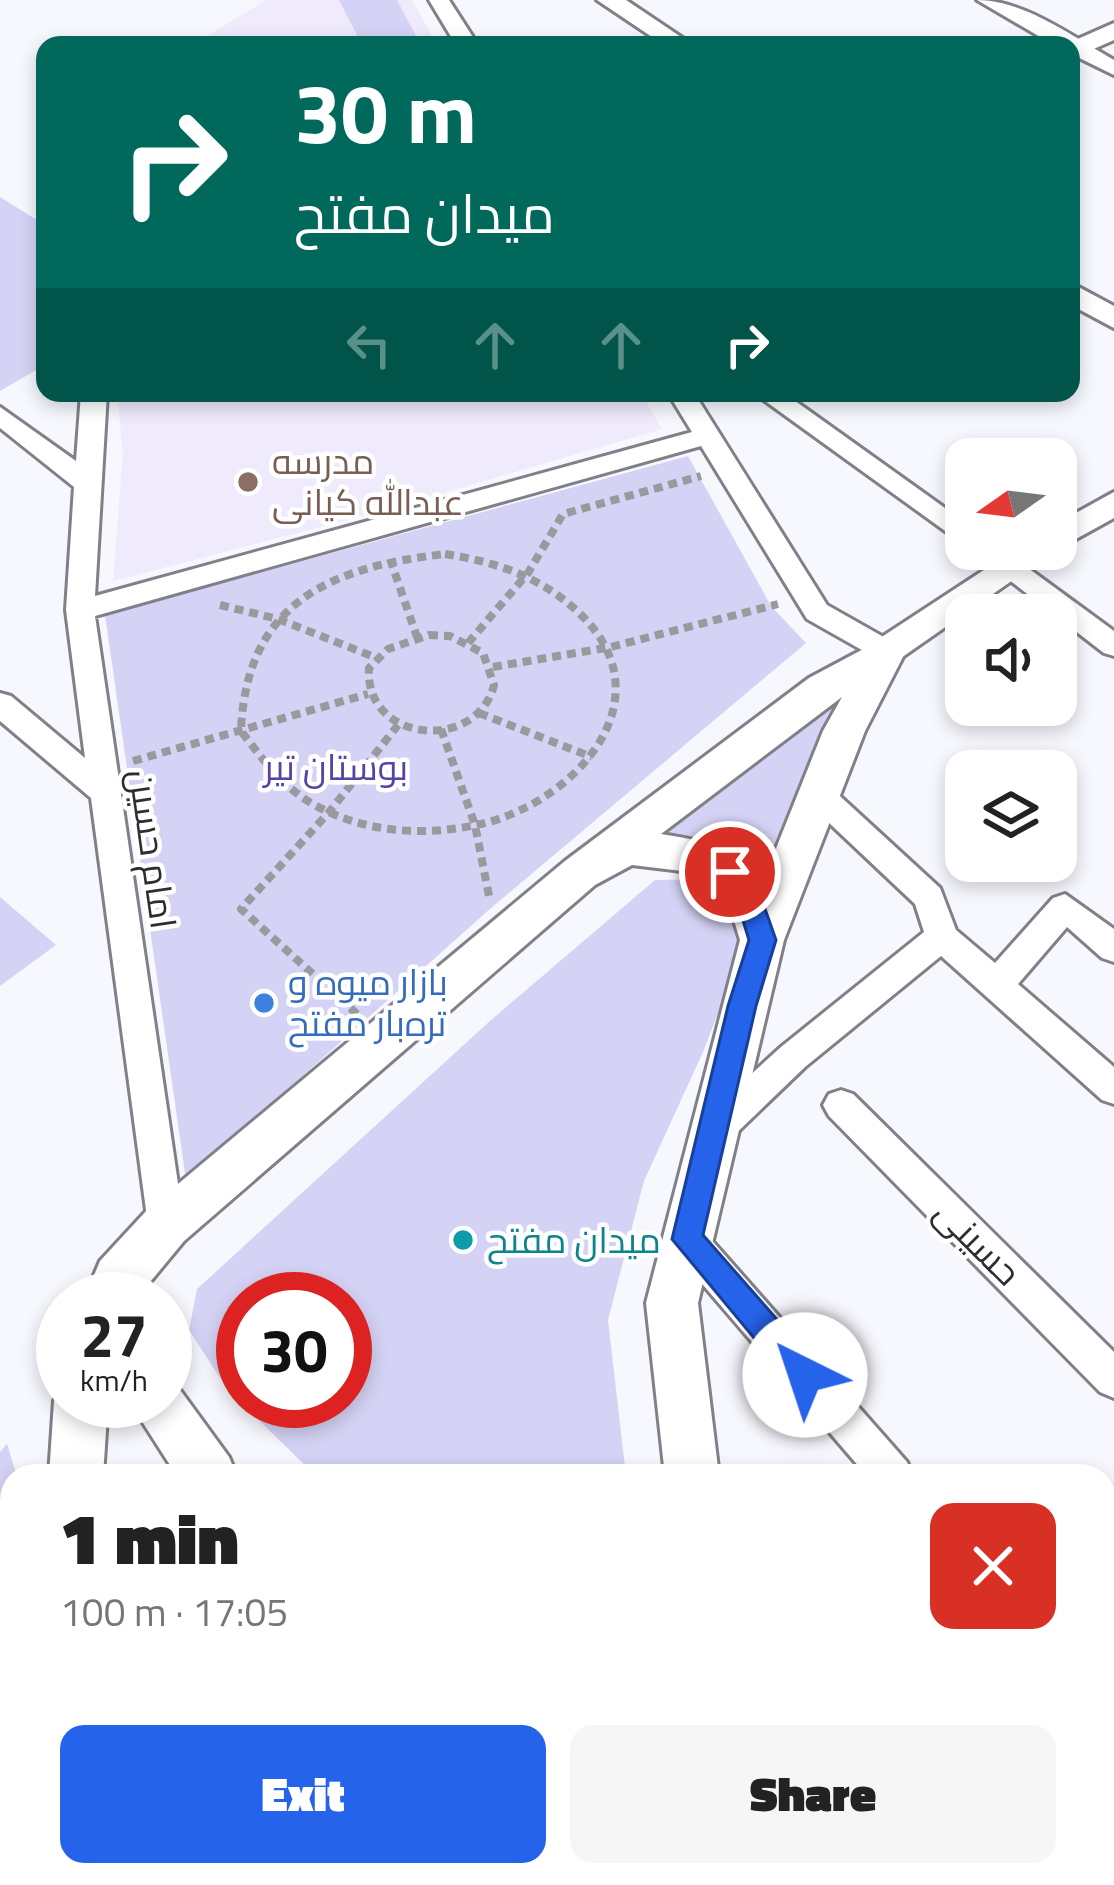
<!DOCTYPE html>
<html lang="en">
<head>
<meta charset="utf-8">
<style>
	:root { --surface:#fff; --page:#f6f6f6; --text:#222; --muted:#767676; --accent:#2563eb }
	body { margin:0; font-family:"Titillium Web",Cairo,sans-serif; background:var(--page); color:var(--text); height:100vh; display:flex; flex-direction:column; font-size:45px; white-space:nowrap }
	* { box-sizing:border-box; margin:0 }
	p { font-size:39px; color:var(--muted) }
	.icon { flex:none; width:66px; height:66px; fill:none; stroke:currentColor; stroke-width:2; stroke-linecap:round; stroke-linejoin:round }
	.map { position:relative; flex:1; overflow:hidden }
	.sheet { position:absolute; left:0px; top:1464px; width:1116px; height:423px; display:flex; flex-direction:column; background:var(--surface); border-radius:36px 36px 0 0; box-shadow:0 6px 18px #0003 }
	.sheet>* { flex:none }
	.top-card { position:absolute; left:36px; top:36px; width:1044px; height:366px; border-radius:24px; box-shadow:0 6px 18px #0003; background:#00695c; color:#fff; overflow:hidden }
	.needle { width:78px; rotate:256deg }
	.controls { position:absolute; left:945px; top:438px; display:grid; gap:24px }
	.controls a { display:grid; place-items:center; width:132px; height:132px; border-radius:24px; background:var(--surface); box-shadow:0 6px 18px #0003; font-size:60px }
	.speed { position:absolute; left:36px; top:1272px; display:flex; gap:24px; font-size:60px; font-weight:700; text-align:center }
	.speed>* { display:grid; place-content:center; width:156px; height:156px; border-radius:50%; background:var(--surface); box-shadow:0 6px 18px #0003; line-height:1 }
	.speed small { font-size:30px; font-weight:400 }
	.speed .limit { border:18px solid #d22; background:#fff; color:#111 }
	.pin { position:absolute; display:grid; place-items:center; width:102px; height:102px; color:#fff; margin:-51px; border:6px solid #fff; border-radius:50%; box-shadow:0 3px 12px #0007 }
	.me { position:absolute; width:132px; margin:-66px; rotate:319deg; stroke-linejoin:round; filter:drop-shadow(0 0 9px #0008) }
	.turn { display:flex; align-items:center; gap:42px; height:252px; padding:0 60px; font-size:54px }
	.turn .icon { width:156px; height:156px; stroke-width:2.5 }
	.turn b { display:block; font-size:84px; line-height:102px }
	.lanes { display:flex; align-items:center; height:114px; padding:0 60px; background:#0003; justify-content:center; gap:60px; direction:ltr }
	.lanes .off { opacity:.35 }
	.round { display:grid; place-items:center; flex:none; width:126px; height:126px; border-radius:24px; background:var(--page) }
	.overview { display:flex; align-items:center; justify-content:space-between; height:204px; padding:0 60px }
	h1 { font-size:72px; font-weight:800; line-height:90px }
	.cta { display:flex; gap:24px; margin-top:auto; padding:24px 60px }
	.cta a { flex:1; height:138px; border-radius:24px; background:var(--accent); color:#fff; font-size:48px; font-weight:800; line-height:138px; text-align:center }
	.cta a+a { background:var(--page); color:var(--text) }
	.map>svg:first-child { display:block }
	.education { fill:#efeafc }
	.green { fill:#d5d3f5; fill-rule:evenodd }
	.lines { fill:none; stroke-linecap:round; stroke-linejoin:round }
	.minor-casing { stroke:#818089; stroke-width:6 }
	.tertiary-casing { stroke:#818089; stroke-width:6 }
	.secondary-casing { stroke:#818089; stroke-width:6 }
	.path { stroke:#99999e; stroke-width:8; stroke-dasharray:9 6; stroke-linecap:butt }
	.minor { fill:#fff; fill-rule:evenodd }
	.tertiary { fill:#fff; fill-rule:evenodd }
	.secondary { fill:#fff; fill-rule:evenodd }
	.route { fill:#2563eb; stroke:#184099; stroke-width:3 }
	.education-dot { fill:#8d6e63; stroke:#fff; stroke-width:4.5 }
	.shop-dot { fill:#3f7fe0; stroke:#fff; stroke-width:4.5 }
	.culture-dot { fill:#0f9aa8; stroke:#fff; stroke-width:4.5 }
	.labels { text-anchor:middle; stroke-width:9; stroke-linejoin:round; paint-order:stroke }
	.education-label { font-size:36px; fill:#785e54; stroke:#fff; text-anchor:start }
	.park-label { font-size:36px; fill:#5743a3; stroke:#fff }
	.street-label { font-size:36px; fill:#2e2e32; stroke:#fff }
	.shop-label { font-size:36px; fill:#366cbe; stroke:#fff; text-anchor:start }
	.culture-label { font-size:36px; fill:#0d838f; stroke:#fff; text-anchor:start }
</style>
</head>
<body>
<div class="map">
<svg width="1114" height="1885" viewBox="0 0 1114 1885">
	<rect width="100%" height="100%" fill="#f7f7fe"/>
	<path class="education" d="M 266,0 L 412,0 L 437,45 L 193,45 Z
		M 117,393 L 641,393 L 662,429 L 385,510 L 113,581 L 123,454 Z"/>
	<path class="green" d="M 339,0 L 397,0 L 416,36 L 362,45 Z
		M 0,197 L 45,225 L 45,365 L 0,391 Z
		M 688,456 L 771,606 L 806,643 L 491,908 L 186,1180 L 105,615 Z
		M 845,692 L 854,696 L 766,869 L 709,842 L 661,838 Z
		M 712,879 L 734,899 L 743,928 L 736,966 L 703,1052 L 644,1181 L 608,1320 L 626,1476 L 316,1476 L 228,1390 L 189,1330 L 197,1289 L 491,1020 L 655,880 ZM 243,1299 L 345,1299 L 345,1401 L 243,1401 Z
		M 0,897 L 56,945 L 0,986 Z
		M 7,1444 L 17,1476 L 12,1476 L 12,1599 L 0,1583 L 0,1452 Z
		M 350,1875 L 519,1875 L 558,1883 L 582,1875 L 714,1875 L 712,1885 L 358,1885 Z"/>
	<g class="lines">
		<g class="minor-casing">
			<path id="minor" d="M 429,0 L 449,0 L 478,45 L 456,45 Z
				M 977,0 C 1024,0 1073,37 1114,60 L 1114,75 L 1071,54 L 1071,45 L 1054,45 Z
				M 81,393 L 107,393 L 95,596 L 692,432 L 668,393 L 694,393 L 827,605 L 896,644 L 901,651 L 886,662 L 876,658 L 807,619 L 701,446 L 95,616 L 184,1225 L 179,1237 L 166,1242 L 153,1237 L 148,1225 L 91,798 L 0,721 L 0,693 L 11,696 L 85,758 L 66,610 L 74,487 L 0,428 L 0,407 L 76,461 Z
				M 754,393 L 784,393 L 966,523 L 966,546 Z
				M 969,549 L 1002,549 L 1114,631 L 1114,656 L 1104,653 Z
				M 819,783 L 830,787 L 940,888 L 956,930 L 995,963 L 1053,898 L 1065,894 L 1114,929 L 1114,962 L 1102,958 L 1067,927 L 1018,984 L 1114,1067 L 1114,1104 L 1102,1100 L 941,956 L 805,1067 L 726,1143 L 713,1148 L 700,1143 L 695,1132 L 700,1121 L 781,1047 L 924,932 L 915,904 L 808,803 L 803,795 L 808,787 Z
				M 841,1090 L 853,1094 L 1114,1352 L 1114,1398 L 1100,1392 L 829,1116 L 823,1105 L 829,1094 Z
				M 687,1222 L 700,1227 L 907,1462 L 913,1476 L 867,1476 L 674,1251 L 669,1239 L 674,1227 Z
				M 1104,1697 L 1114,1701 L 1114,1752 L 1104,1748 Z"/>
		</g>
		<g class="tertiary-casing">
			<path id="tertiary" d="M 597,0 L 626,0 L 693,45 L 664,45 Z
				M 1114,23 L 1114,40 L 1071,59 L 1071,45 L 1064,45 Z
				M 1071,283 L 1114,306 L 1114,328 L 1071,305 Z
				M 1114,492 L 1114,518 L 1056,550 L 898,660 L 886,663 L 874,660 L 869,651 L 874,642 L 1016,549 L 1056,549 L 1056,524 Z
				M 0,1617 L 12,1622 L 12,1681 L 0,1676 Z"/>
		</g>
		<g class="secondary-casing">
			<path id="secondary" d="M 886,637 L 900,641 L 906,651 L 865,731 L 784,940 L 698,1303 L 719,1476 L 665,1476 L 646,1303 L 740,940 L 728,901 L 715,883 L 690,872 L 632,865 L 595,885 L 184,1241 L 136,1299 L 84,1299 L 100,1261 L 148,1209 L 565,861 L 809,678 ZM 842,697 L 823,731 L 763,881 C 737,848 702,840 661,834 Z
				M 165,1379 L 175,1383 L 229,1457 L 237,1476 L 177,1476 L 129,1401 L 165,1401 Z
				M 62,1383 L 63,1401 L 108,1401 L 103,1476 L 49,1476 L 54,1401 Z
				M 143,1875 L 205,1875 L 207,1885 L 145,1885 Z
				M 262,1875 L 329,1875 L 333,1885 L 266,1885 Z
				M 726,1875 L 788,1875 L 789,1885 L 727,1885 Z"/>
		</g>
		<path class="path" d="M 445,554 C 496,562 539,576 577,611 C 671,697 576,802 481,824 C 423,837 363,833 311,803 C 282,786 261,757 241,731 C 246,603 330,567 445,554 Z
			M 390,559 L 417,637
			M 220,605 L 278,619 L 377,658
			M 429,635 L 450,636 L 483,653 L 494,685 C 477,753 364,743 369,668 L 388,649 Z
			M 468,643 L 528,573 L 563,514 L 701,476
			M 493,667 L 611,647 L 778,604
			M 479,713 L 592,757
			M 441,729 L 475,825 L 490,901
			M 133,761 L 368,694
			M 357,1014 L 241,909 L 330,811 L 398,725"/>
		<use href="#minor" class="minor"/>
		<use href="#tertiary" class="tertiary"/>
		<use href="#secondary" class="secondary"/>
	</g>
	<path class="route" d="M 730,861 L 740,864 L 757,886 L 776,940 L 756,1006 L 703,1235 L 816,1364 L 821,1375 L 816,1385 L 805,1390 L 793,1385 L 672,1239 L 728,1006 L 749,940 L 736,898 L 717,872 Z"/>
	<circle class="education-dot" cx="248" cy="482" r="12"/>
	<circle class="shop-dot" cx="264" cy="1003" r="12"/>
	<circle class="culture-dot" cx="463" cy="1240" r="12"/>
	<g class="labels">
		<g class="education-label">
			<text x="272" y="474">مدرسه<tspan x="272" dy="41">عبدالله کیانی</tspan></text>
		</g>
		<g class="park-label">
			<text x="336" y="780">بوستان تیر</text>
		</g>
		<g class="street-label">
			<text transform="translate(153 849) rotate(82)" y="13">امام حسین</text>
			<text transform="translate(978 1242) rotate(45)" y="13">حسینی</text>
		</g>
		<g class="shop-label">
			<text x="288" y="995">بازار میوه و<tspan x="288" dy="41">تره‌بار مفتح</tspan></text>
		</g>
		<g class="culture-label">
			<text x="487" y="1253">میدان مفتح</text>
		</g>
	</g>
</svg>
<div class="controls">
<a><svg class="needle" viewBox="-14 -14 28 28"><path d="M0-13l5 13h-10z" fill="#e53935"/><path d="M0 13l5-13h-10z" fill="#767676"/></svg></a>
<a><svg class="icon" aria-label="sound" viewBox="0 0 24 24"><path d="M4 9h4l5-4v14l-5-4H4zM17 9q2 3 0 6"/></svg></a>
<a><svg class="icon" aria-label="layers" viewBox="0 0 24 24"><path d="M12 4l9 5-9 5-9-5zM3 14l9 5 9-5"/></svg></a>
</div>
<div class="speed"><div>27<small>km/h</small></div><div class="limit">30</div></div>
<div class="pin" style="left:730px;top:872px;background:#d93025"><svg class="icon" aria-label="arrive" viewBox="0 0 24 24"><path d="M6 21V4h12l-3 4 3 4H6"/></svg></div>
<svg class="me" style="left:805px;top:1375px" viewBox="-20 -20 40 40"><circle r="19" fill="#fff"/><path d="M0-13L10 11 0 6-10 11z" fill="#2563eb"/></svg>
<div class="top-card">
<div class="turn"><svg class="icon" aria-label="right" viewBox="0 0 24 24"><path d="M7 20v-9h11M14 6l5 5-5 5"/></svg><div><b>30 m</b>میدان مفتح</div></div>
<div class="lanes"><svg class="icon off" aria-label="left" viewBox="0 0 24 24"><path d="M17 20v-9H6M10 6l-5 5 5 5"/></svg><svg class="icon off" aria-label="ahead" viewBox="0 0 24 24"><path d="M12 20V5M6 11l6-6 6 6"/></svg><svg class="icon off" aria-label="ahead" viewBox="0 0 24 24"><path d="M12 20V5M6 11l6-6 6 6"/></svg><svg class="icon" aria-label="right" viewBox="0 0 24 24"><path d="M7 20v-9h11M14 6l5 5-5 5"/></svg></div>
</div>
<section class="sheet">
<div class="overview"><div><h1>1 min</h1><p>100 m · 17:05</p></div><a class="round" style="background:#d93025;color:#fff"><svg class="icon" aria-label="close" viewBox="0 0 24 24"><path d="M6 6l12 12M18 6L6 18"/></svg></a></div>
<div class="cta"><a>Exit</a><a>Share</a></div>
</section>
</div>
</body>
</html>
